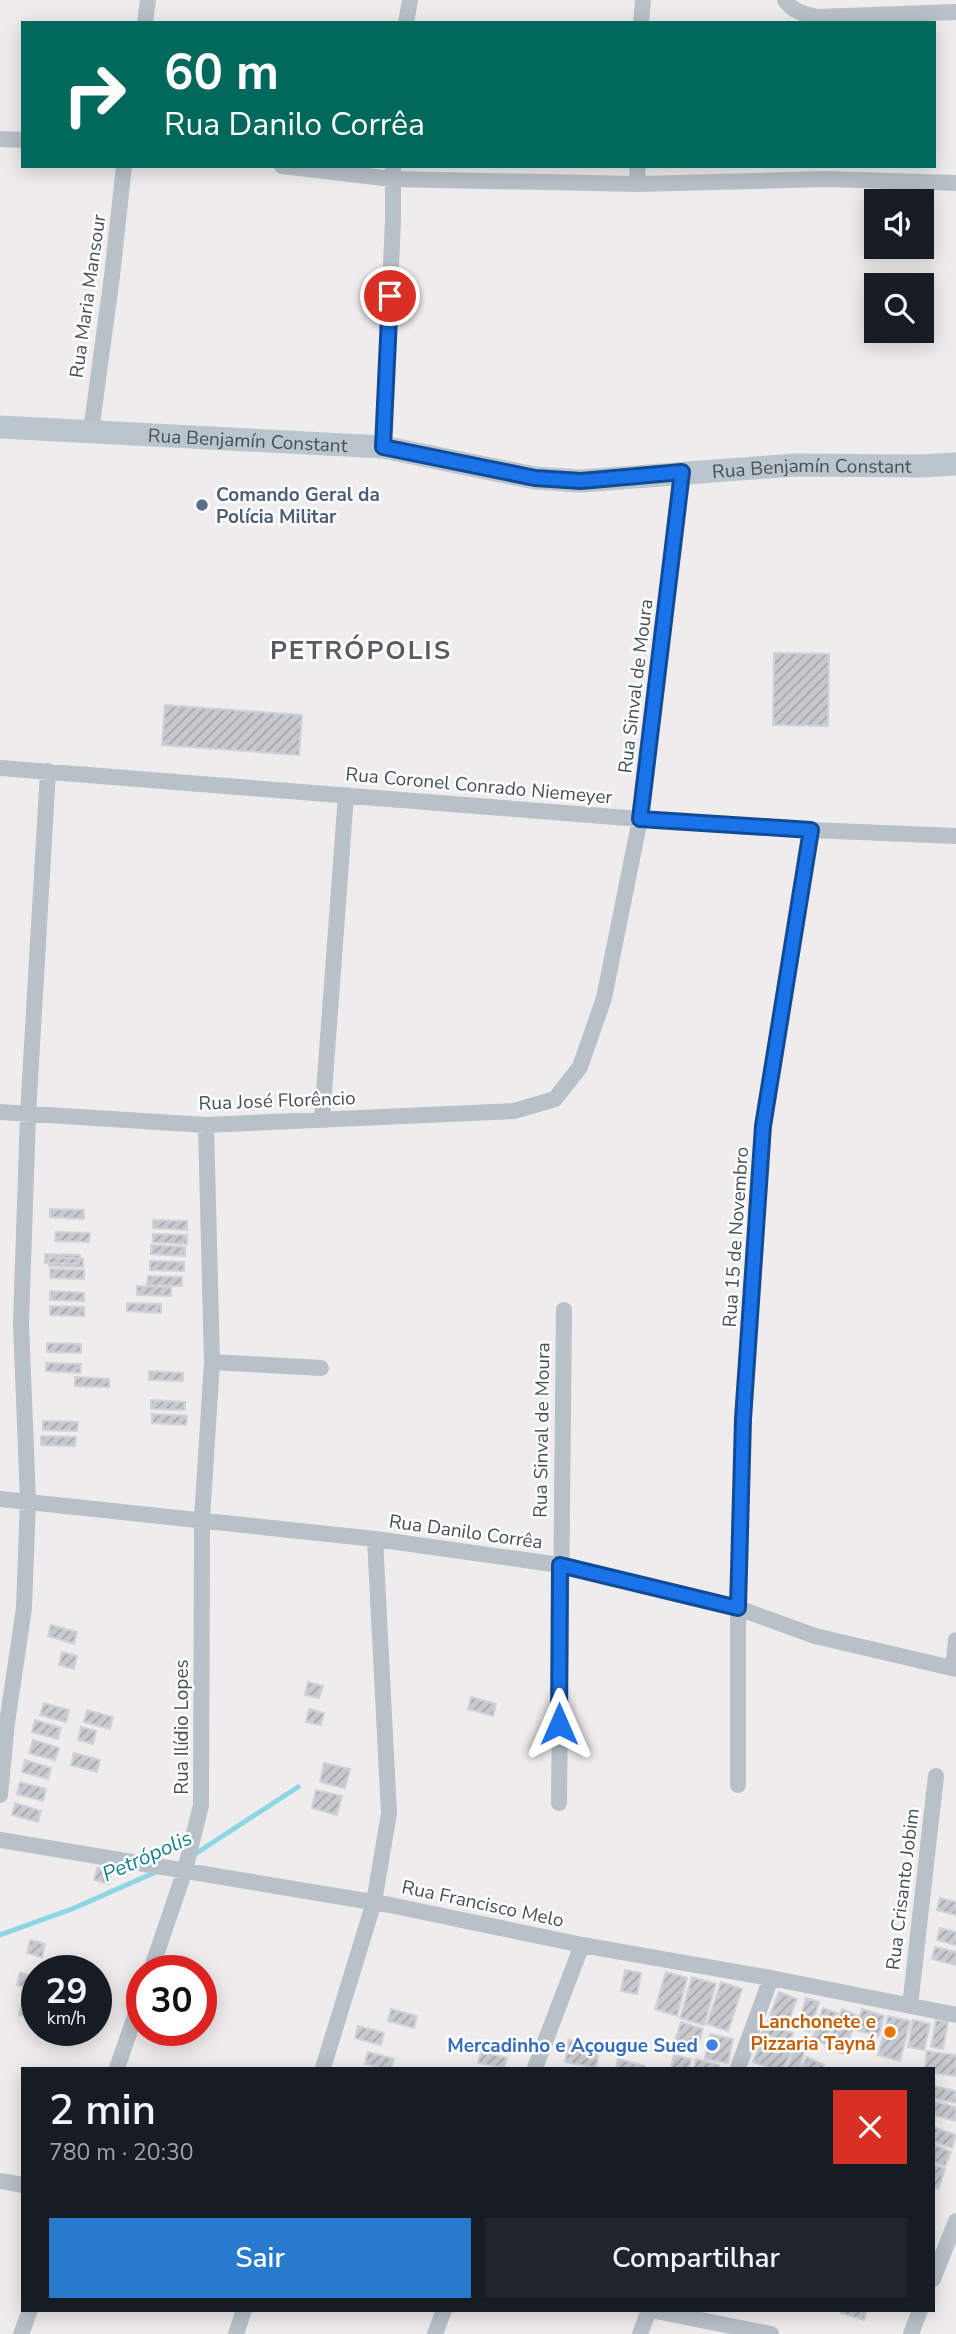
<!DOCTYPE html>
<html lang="pt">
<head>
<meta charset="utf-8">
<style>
	:root { --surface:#171b24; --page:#20242c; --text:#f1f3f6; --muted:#9ea1a6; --accent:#287acc }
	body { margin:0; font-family:"Nunito Sans",sans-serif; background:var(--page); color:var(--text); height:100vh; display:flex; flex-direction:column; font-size:26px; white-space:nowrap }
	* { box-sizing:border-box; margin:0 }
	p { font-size:23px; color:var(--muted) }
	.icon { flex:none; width:38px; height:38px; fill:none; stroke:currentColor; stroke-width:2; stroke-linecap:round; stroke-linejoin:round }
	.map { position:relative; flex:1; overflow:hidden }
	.drawer { position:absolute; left:21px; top:2067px; width:914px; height:245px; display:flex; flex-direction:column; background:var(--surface); border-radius:0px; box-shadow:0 4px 18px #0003 }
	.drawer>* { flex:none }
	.top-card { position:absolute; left:21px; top:21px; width:915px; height:147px; border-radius:0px; box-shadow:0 4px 18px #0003; background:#00695c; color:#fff; overflow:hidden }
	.tools { position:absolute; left:864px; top:189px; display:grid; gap:14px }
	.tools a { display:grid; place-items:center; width:70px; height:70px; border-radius:0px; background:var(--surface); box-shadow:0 4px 18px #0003; font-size:35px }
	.speed { position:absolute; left:21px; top:1955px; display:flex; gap:14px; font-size:35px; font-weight:700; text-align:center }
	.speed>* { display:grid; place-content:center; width:91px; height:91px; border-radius:50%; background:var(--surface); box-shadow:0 4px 18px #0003; line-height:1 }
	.speed small { font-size:18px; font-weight:400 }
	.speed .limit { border:10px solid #d22; background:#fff; color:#111 }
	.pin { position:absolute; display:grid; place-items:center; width:60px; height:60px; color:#fff; margin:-30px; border:4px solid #fff; border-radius:50%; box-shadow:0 2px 7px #0007 }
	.me { position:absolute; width:77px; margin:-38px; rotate:0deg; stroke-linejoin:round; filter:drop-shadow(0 0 5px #0008) }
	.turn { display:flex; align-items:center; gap:24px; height:147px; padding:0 28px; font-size:32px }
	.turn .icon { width:91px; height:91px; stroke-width:2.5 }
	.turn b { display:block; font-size:49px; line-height:60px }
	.round { display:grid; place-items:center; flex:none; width:74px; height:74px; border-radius:0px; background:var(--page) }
	.head { display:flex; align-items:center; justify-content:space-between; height:119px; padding:0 28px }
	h1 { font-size:42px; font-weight:600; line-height:52px }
	.primary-button { display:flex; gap:14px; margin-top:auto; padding:14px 28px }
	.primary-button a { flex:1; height:80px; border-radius:0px; background:var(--accent); color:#fff; font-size:28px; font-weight:600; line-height:80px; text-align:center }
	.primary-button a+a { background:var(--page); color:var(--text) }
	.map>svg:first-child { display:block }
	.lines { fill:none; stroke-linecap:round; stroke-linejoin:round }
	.stream { stroke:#8dd6e3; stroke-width:5 }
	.building { fill:url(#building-hatch); stroke:#d0d2d7; stroke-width:2 }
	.street { stroke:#b8c1c7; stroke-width:16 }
	.secondary { stroke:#bac5ce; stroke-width:23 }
	.route-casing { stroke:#114b97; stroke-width:18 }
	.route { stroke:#1a73e8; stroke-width:12 }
	.service-dot { fill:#5c6f8a; stroke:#fff; stroke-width:2.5 }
	.food-dot { fill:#e8710a; stroke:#fff; stroke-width:2.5 }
	.shop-dot { fill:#3f7fe0; stroke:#fff; stroke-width:2.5 }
	.labels { text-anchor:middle; stroke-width:5; stroke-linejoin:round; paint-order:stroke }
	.street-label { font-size:19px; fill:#465057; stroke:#fff }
	.service-label { font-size:19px; font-weight:bold; fill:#4e5e75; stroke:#fff; text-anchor:start }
	.food-label { font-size:19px; font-weight:bold; fill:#c56008; stroke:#fff; text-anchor:end }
	.shop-label { font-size:19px; font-weight:bold; fill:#366cbe; stroke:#fff; text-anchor:end }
	.water-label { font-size:21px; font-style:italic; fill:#187f91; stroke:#fff }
	.district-label { font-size:26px; font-weight:bold; letter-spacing:2px; fill:#595d60; stroke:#fff }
</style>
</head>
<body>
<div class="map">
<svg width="956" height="2334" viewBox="0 0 956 2334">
	<defs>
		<pattern id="building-hatch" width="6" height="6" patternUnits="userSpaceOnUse" patternTransform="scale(1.75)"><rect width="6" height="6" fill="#c7c9ce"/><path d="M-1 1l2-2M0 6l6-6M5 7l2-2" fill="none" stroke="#a3a6aa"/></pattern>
	</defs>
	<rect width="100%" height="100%" fill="#eeecec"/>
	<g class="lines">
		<path class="stream" d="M 192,1856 L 298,1787
			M 0,1935 L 72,1909 L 158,1871"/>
	</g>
	<path class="building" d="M 774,653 L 829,654 L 828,726 L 773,725 Z
		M 165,705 L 302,715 L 299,755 L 162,745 Z
		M 50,1209 L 84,1210 L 84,1219 L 50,1217 Z
		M 153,1220 L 187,1221 L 187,1230 L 153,1228 Z
		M 56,1232 L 90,1233 L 89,1242 L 55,1241 Z
		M 153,1234 L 187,1235 L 187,1244 L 153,1242 Z
		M 151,1245 L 185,1247 L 185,1256 L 151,1254 Z
		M 45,1254 L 80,1255 L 79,1264 L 45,1263 Z
		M 49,1257 L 83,1259 L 83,1267 L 49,1266 Z
		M 150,1261 L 184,1262 L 184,1271 L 150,1270 Z
		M 50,1269 L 84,1270 L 84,1279 L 50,1278 Z
		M 148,1276 L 182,1277 L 182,1286 L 147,1285 Z
		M 137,1286 L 171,1287 L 171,1296 L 137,1295 Z
		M 50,1291 L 84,1293 L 84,1301 L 50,1300 Z
		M 127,1303 L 161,1304 L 161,1313 L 127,1311 Z
		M 50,1306 L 84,1307 L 84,1316 L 50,1315 Z
		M 47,1343 L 81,1344 L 81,1353 L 47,1352 Z
		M 46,1363 L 81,1364 L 80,1373 L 46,1371 Z
		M 149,1371 L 183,1373 L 183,1381 L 149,1380 Z
		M 75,1377 L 109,1379 L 109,1387 L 75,1386 Z
		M 151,1400 L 185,1402 L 185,1410 L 151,1409 Z
		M 152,1414 L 187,1416 L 186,1425 L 152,1423 Z
		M 43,1421 L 78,1422 L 77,1431 L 43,1430 Z
		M 41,1436 L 76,1437 L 75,1446 L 41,1445 Z
		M 51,1625 L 77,1632 L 74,1644 L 48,1636 Z
		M 62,1652 L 77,1656 L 74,1669 L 59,1665 Z
		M 308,1682 L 323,1686 L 319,1698 L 305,1695 Z
		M 471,1697 L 496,1704 L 493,1716 L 468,1709 Z
		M 44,1703 L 69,1710 L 66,1722 L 40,1715 Z
		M 309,1709 L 324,1713 L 321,1725 L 306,1722 Z
		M 87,1710 L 113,1717 L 110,1729 L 84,1722 Z
		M 35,1720 L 61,1728 L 58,1739 L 32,1732 Z
		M 81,1727 L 96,1731 L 93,1744 L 78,1740 Z
		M 33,1740 L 59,1748 L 55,1760 L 29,1753 Z
		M 74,1753 L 100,1760 L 97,1772 L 71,1765 Z
		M 25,1760 L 51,1768 L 48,1779 L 22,1772 Z
		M 324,1763 L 350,1769 L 345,1788 L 320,1782 Z
		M 20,1782 L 46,1789 L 43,1801 L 17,1794 Z
		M 316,1790 L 342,1796 L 337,1815 L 312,1808 Z
		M 15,1803 L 41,1811 L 38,1822 L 12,1815 Z
		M 97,1868 L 112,1871 L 109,1884 L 94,1880 Z
		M 940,1898 L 956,1902 L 956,1915 L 937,1910 Z
		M 940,1928 L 956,1932 L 956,1945 L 937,1940 Z
		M 30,1940 L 45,1944 L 42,1957 L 27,1953 Z
		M 935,1947 L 956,1952 L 956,1965 L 932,1959 Z
		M 625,1970 L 641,1973 L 637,1994 L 621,1991 Z
		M 666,1972 L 687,1978 L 677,2016 L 655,2009 Z
		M 20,1973 L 35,1976 L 32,1989 L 17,1985 Z
		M 692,1977 L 716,1984 L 704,2025 L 680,2018 Z
		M 721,1982 L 742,1989 L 728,2031 L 707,2024 Z
		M 779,1992 L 797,1999 L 786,2028 L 768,2021 Z
		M 806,1998 L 819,2002 L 810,2032 L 797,2028 Z
		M 22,2002 L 37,2006 L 34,2019 L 19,2015 Z
		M 823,2008 L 837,2013 L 825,2044 L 812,2039 Z
		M 391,2009 L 417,2016 L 414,2028 L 388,2021 Z
		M 842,2009 L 858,2016 L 843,2054 L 826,2047 Z
		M 862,2009 L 884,2016 L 879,2036 L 856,2030 Z
		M 888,2016 L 910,2021 L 900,2061 L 878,2055 Z
		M 913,2020 L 930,2024 L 924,2050 L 908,2047 Z
		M 936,2020 L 948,2022 L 943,2049 L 931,2047 Z
		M 681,2022 L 703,2029 L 696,2051 L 674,2044 Z
		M 764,2024 L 793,2033 L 790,2043 L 761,2034 Z
		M 358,2026 L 384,2033 L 381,2045 L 355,2038 Z
		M 710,2034 L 733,2039 L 728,2063 L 705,2059 Z
		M 798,2038 L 808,2042 L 799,2068 L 787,2068 Z
		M 569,2040 L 600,2046 L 596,2068 L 565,2062 Z
		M 762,2040 L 791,2052 L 784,2068 L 770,2068 L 753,2062 Z
		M 481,2051 L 507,2058 L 504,2068 L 478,2063 Z
		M 927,2051 L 956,2055 L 956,2076 L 933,2073 L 933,2068 L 925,2068 Z
		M 368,2052 L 394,2059 L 391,2068 L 381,2068 L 365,2064 Z
		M 674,2055 L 691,2059 L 689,2068 L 671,2068 Z
		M 807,2057 L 824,2065 L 823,2068 L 801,2068 Z
		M 618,2059 L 645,2066 L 645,2068 L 616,2068 Z
		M 696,2059 L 719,2065 L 718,2068 L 694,2068 Z
		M 933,2086 L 956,2091 L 956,2103 L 933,2098 Z
		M 933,2101 L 956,2107 L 956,2121 L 933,2115 Z
		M 933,2127 L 956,2135 L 952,2148 L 933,2141 Z
		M 933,2144 L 951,2152 L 945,2166 L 933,2161 Z
		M 933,2164 L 945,2169 L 938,2189 L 933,2187 Z
		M 842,2310 L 867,2310 L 864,2320 L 841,2313 Z"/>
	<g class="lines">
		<path class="street" d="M 785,0 C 793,12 804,14 817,17 L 956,12
			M 145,23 L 148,0
			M 406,23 L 410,0
			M 641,23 L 643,0
			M 0,139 L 23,140
			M 282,166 L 392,179 L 638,184 L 826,179 L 956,183
			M 637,166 L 638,184
			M 91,431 L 112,276 L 124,166
			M 383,447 L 393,220 L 393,166
			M 0,768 L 640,819 L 811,830 L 956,836
			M 0,1112 L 206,1125 L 514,1111 L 555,1099 L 580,1067 L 604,998 L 640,819 L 682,472
			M 322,1119 L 346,795
			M 212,1362 L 321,1368
			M 0,1499 L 375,1539 L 560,1565 L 738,1608 L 815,1636 L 956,1669
			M 953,1668 L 956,1640
			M 738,1785 L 738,1608 L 743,1419 L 763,1126 L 811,830
			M 0,1795 L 7,1723 L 24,1608 L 28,1501 L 21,1323 L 28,1114 L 48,771
			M 559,1803 L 564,1310
			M 0,1840 L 390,1905 L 582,1945 L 771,1978 L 956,2015
			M 151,1970 L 185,1870 L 201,1805 L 202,1519 L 212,1362 L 206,1125
			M 910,2006 L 936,1776
			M 117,2068 L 142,1996
			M 323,2068 L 374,1902 L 389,1813 L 375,1539
			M 535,2068 L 582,1945
			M 738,2068 L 771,1978
			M 0,2181 L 23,2185
			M 933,2279 L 956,2221
			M 651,2310 L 771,2334
			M 21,2334 L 30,2310
			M 236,2334 L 244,2310
			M 435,2334 L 444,2310
			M 640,2334 L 649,2310
			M 911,2334 L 920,2310"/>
		<path class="secondary" id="s1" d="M 0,427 L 383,447 L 535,478 L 581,481 L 795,465 L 922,466 L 956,464"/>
	</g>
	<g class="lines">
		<g class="route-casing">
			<path id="route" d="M 390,296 L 383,447 L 535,478 L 581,481 L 682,472 L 640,819 L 811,830 L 763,1126 L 743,1419 L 738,1608 L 560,1565 L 559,1724"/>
		</g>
		<use href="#route" class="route"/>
	</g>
	<circle class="service-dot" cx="202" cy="505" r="7"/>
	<circle class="food-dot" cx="890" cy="2032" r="7"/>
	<circle class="shop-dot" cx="712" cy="2045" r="7"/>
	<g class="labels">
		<g class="street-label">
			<text transform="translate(87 296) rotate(-82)" y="7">Rua Maria Mansour</text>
			<text dy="7" stroke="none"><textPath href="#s1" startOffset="248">Rua Benjamín Constant</textPath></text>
			<text dy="7" stroke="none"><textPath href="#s1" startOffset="816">Rua Benjamín Constant</textPath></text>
			<text transform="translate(635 686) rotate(-83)" y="7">Rua Sinval de Moura</text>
			<text transform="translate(479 785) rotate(5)" y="7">Rua Coronel Conrado Niemeyer</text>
			<text transform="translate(277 1100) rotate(-2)" y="7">Rua José Florêncio</text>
			<text transform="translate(735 1237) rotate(-86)" y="7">Rua 15 de Novembro</text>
			<text transform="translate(541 1430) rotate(-89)" y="7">Rua Sinval de Moura</text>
			<text transform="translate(466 1531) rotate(8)" y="7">Rua Danilo Corrêa</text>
			<text transform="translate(181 1727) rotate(-90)" y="7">Rua Ilídio Lopes</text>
			<text transform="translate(902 1889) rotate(-83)" y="7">Rua Crisanto Jobim</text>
			<text transform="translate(483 1903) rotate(12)" y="7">Rua Francisco Melo</text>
		</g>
		<g class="service-label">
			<text x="216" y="501">Comando Geral da<tspan x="216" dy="22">Polícia Militar</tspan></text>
		</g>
		<g class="food-label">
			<text x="876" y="2028">Lanchonete e<tspan x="876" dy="22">Pizzaria Tayná</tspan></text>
		</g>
		<g class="shop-label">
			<text x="698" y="2052">Mercadinho e Açougue Sued</text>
		</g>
		<g class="water-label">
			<text transform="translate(147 1856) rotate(-24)" y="7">Petrópolis</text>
		</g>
		<g class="district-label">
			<text x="361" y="659">PETRÓPOLIS</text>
		</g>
	</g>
</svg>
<div class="tools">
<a><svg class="icon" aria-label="sound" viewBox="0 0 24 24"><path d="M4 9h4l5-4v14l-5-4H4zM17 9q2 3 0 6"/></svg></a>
<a><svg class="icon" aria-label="search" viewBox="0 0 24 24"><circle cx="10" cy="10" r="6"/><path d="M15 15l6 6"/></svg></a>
</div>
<div class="speed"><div>29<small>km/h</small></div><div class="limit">30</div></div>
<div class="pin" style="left:390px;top:296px;background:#d93025"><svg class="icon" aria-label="arrive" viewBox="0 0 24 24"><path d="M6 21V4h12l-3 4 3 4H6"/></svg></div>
<svg class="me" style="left:559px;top:1724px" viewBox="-20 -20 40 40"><path d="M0-17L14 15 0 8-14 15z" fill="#1a73e8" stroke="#fff" stroke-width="4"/></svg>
<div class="top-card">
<div class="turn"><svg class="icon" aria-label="right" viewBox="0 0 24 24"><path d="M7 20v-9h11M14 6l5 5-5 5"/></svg><div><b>60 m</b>Rua Danilo Corrêa</div></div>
</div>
<section class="drawer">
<div class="head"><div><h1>2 min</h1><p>780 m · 20:30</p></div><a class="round" style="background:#d93025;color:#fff"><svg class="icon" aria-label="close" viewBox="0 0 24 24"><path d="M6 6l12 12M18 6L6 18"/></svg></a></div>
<div class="primary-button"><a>Sair</a><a>Compartilhar</a></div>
</section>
</div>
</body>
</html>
